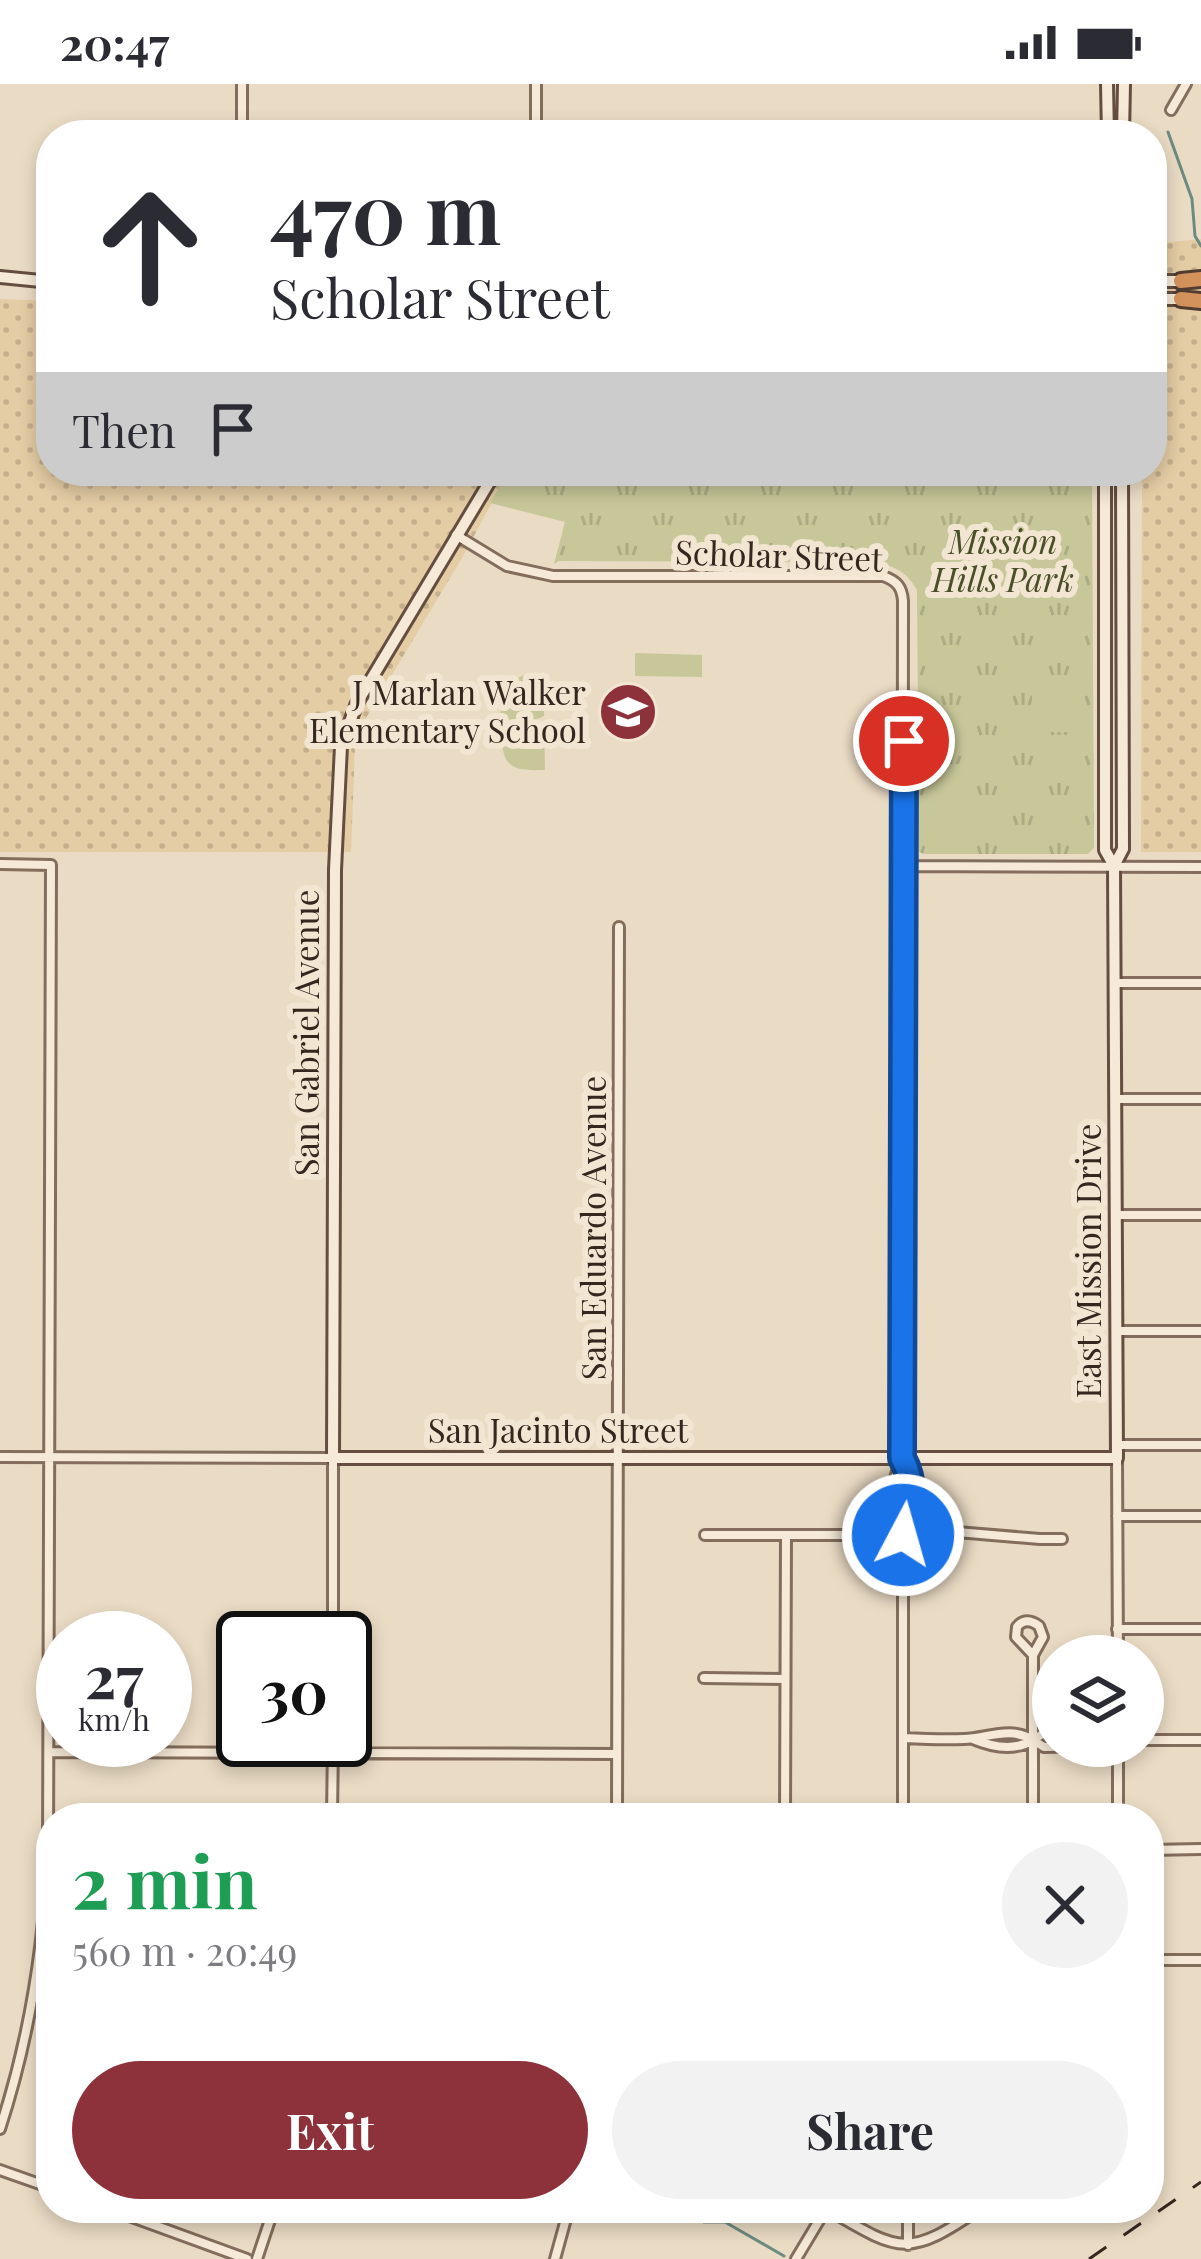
<!DOCTYPE html>
<html lang="en">
<head>
<meta charset="utf-8">
<style>
	:root { --surface:#fff; --page:#f2f2f3; --text:#2b2b33; --muted:#7c7c81; --accent:#8d313b }
	body { margin:0; font-family:"Playfair Display",serif; background:var(--page); color:var(--text); height:100vh; display:flex; flex-direction:column; font-size:45px; white-space:nowrap }
	* { box-sizing:border-box; margin:0 }
	p { font-size:39px; color:var(--muted) }
	.icon { flex:none; width:66px; height:66px; fill:none; stroke:currentColor; stroke-width:2; stroke-linecap:round; stroke-linejoin:round }
	.map { position:relative; flex:1; overflow:hidden }
	.details { position:absolute; left:36px; top:1719px; width:1128px; height:420px; display:flex; flex-direction:column; background:var(--surface); border-radius:48px; box-shadow:0 6px 18px #0003 }
	.details>* { flex:none }
	.top-card { position:absolute; left:36px; top:36px; width:1131px; height:366px; border-radius:48px; box-shadow:0 6px 18px #0003; background:#fff; color:var(--text); overflow:hidden }
	.tools { position:absolute; left:1032px; top:1551px; display:grid; gap:24px }
	.tools a { display:grid; place-items:center; width:132px; height:132px; border-radius:50%; background:var(--surface); box-shadow:0 6px 18px #0003; font-size:60px }
	.speed { position:absolute; left:36px; top:1527px; display:flex; gap:24px; font-size:60px; font-weight:700; text-align:center }
	.speed>* { display:grid; place-content:center; width:156px; height:156px; border-radius:50%; background:var(--surface); box-shadow:0 6px 18px #0003; line-height:1 }
	.speed small { font-size:30px; font-weight:400 }
	.speed .limit { border:6px solid #111; border-radius:18px; background:#fff; color:#111 }
	.pin { position:absolute; display:grid; place-items:center; width:102px; height:102px; color:#fff; margin:-51px; border:6px solid #fff; border-radius:50%; box-shadow:0 3px 12px #0007 }
	.me { position:absolute; width:132px; margin:-66px; rotate:6deg; stroke-linejoin:round; filter:drop-shadow(0 0 9px #0008) }
	.turn { display:flex; align-items:center; gap:42px; height:252px; padding:0 36px; font-size:54px }
	.turn .icon { width:156px; height:156px; stroke-width:2.5 }
	.turn b { display:block; font-size:84px; line-height:102px }
	.then { display:flex; align-items:center; height:114px; padding:0 36px; background:#0003; gap:24px; font-size:45px }
	.round { display:grid; place-items:center; flex:none; width:126px; height:126px; border-radius:63px; background:var(--page) }
	.headline { display:flex; align-items:center; justify-content:space-between; height:204px; padding:0 36px }
	h1 { font-size:72px; font-weight:700; line-height:90px; color:#1e9e55 }
	.primary-button { display:flex; gap:24px; margin-top:auto; padding:24px 36px }
	.primary-button a { flex:1; height:138px; border-radius:72px; background:var(--accent); color:#fff; font-size:48px; font-weight:700; line-height:138px; text-align:center }
	.primary-button a+a { background:var(--page); color:var(--text) }
	.status { display:flex; justify-content:space-between; align-items:center; height:84px; padding:0 60px; background:var(--surface); direction:ltr }
	.status svg { height:33px; fill:currentColor }
	.map>svg:first-child { display:block }
	.sand { fill:url(#sand-dots) }
	.park { fill:url(#park-tufts) }
	.garden { fill:#c7c799 }
	.lines { fill:none; stroke-linecap:round; stroke-linejoin:round }
	.stream { stroke:#6d8b81; stroke-width:3 }
	.street-casing { stroke:#836d5c; stroke-width:14 }
	.secondary-casing { stroke:#654e3f; stroke-width:16 }
	.highway-casing { stroke:#513c30; stroke-width:20 }
	.street { stroke:#f6e9d7; stroke-width:8 }
	.secondary { stroke:#f6e9d7; stroke-width:10 }
	.highway { stroke:#d3925c; stroke-width:14 }
	.rail { stroke:#35271f; stroke-width:3; stroke-dasharray:21 21; stroke-linecap:butt }
	.route-casing { stroke:#114b97; stroke-width:30 }
	.route { stroke:#1a73e8; stroke-width:21 }
	.labels { text-anchor:middle; stroke-width:12; stroke-linejoin:round; paint-order:stroke }
	.park-label { font-size:33px; font-style:italic; fill:#494f27; stroke:#f2e6d3 }
	.street-label { font-size:33px; fill:#35271f; stroke:#f2e6d3 }
	.poi-label { font-size:33px; fill:#35271f; stroke:#f2e6d3; text-anchor:end }
</style>
</head>
<body>
<div class="status"><b>20:47</b><svg viewBox="0 0 49 12"><path d="M0 12V9h3v3zM5 12V6h3v6zM10 12V3h3v9zM15 12V0h3v12zM26 1h20v11H26zM47 4h2v5h-2z"/></svg></div>
<div class="map">
<svg width="1201" height="2175" viewBox="0 0 1201 2175">
	<defs>
		<pattern id="sand-dots" width="8" height="8" patternUnits="userSpaceOnUse" patternTransform="scale(3)"><rect width="8" height="8" fill="#e4cca4"/><path d="M2 2h.1M6 6h.1" fill="none" stroke="#c4af8d" stroke-width="1.8" stroke-linecap="round"/></pattern>
		<pattern id="park-tufts" width="24" height="20" patternUnits="userSpaceOnUse" patternTransform="scale(3)"><rect width="24" height="20" fill="#c7c799"/><path d="M3 7l-1-3M5 7V3M7 7l1-3M15 17l-1-3M17 17v-4M19 17l1-3" fill="none" stroke="#acab83"/></pattern>
	</defs>
	<rect width="100%" height="100%" fill="#eadbc4"/>
	<path class="sand" d="M 1201,155 L 1201,768 L 1141,768 L 1142,387 L 1152,387 L 1152,160 Z
		M 0,215 L 51,217 L 51,387 L 509,387 L 462,474 L 363,639 L 355,663 L 351,768 L 0,768 Z"/>
	<path class="park" d="M 509,387 L 1092,387 L 1094,764 L 1088,770 L 924,770 L 919,768 L 917,506 C 907,488 897,484 878,478 L 559,477 L 554,480 L 565,438 L 490,419 Z"/>
	<path class="garden" d="M 635,569 L 702,571 L 702,593 L 635,592 Z
		M 528,590 L 545,591 L 544,632 L 533,637 L 503,639 L 544,639 L 545,686 C 532,686 517,688 508,678 C 499,669 498,617 505,605 C 509,596 519,593 528,590 Z
		M 1032,592 L 1081,592 L 1081,648 L 1032,648 Z
		M 930,680 L 973,680 L 977,685 L 977,755 L 973,760 L 930,760 L 925,755 L 925,686 Z"/>
	<g class="lines">
		<path class="stream" d="M 1168,48 L 1192,115 L 1195,152 L 1201,162
			M 704,2138 L 725,2138 L 784,2172"/>
		<g class="street-casing">
			<path id="street" d="M 242,0 L 242,51
				M 536,0 L 536,51
				M 1171,26 L 1186,0
				M 456,451 L 507,482 L 553,492 L 883,492 C 897,497 902,503 903,517 L 902,1374 C 891,1396 890,1431 903,1451
				M 0,780 L 51,781 L 48,1768 C 44,1862 29,1956 0,2045
				M 903,782 L 1201,783
				M 1114,899 L 1201,899
				M 1115,1015 L 1201,1015
				M 1115,1131 L 1201,1131
				M 1116,1247 L 1201,1247
				M 1117,1361 L 1201,1361
				M 0,1373 L 333,1374 L 333,1554
				M 1117,1374 L 1118,1572
				M 1117,1432 L 1201,1432
				M 705,1451 L 903,1451 L 957,1448 L 1040,1455 L 1062,1455
				M 1117,1545 L 1201,1545
				M 704,1594 L 785,1595
				M 903,1654 C 923,1655 944,1656 964,1655 C 988,1654 1010,1642 1033,1656 L 1044,1649 L 1053,1649
				M 973,1655 C 992,1663 1015,1667 1033,1656 L 1044,1663 L 1102,1662
				M 1143,1656 L 1201,1656
				M 1118,1662 L 1118,1734
				M 49,1668 L 617,1670
				M 332,1734 L 333,1656
				M 617,1734 L 619,843
				M 785,1734 L 786,1451
				M 903,1734 L 903,1451 C 914,1431 914,1396 903,1376
				M 1033,1734 L 1033,1571 L 1043,1553 L 1039,1542 C 1031,1536 1023,1535 1017,1543 L 1016,1553 L 1033,1571
				M 1149,1766 L 1201,1765
				M 1149,1876 L 1201,1876
				M 0,2086 L 51,2104
				M 107,2124 L 247,2175
				M 825,2124 C 900,2168 907,2175 981,2124
				M 908,2124 L 908,2161
				M 257,2175 L 274,2124
				M 555,2175 L 569,2124
				M 796,2175 L 826,2125"/>
		</g>
		<g class="secondary-casing">
			<path id="secondary" d="M 1107,0 L 1108,51
				M 1123,51 L 1124,0
				M 0,193 L 51,198
				M 1152,197 L 1186,197
				M 1152,215 L 1185,215
				M 496,387 L 357,619 L 341,662 L 335,786 L 333,1374 L 1117,1374 L 1114,782 L 1105,766 L 1105,387
				M 1114,782 L 1123,765 L 1122,387"/>
		</g>
		<g class="highway-casing">
			<path id="highway" d="M 1181,197 L 1201,195
				M 1181,215 L 1201,217"/>
		</g>
		<use href="#street" class="street"/>
		<use href="#secondary" class="secondary"/>
		<use href="#highway" class="highway"/>
		<path class="rail" d="M 1089,2175 L 1201,2098"/>
	</g>
	<g class="lines">
		<g class="route-casing">
			<path id="route" d="M 903,1451 C 915,1430 914,1395 902,1374 L 904,657"/>
		</g>
		<use href="#route" class="route"/>
	</g>
	<defs>
		<g id="school-disc" transform="scale(3)"><circle r="9.5" fill="#8d313b" stroke="#f2e6d3"/><path d="M0-5L7-2L0 1L-7-2ZM-4 1L0 2.5L4 1V4Q0 6-4 4Z" fill="#fff"/></g>
	</defs>
	<g fill-rule="evenodd">
		<use href="#school-disc" x="628" y="628"/>
	</g>
	<g class="labels">
		<g class="park-label">
			<text x="1003" y="470">Mission<tspan x="1003" dy="38">Hills Park</tspan></text>
		</g>
		<g class="street-label">
			<text transform="translate(779 472) rotate(2)" y="12">Scholar Street</text>
			<text transform="translate(307 949) rotate(-90)" y="12">San Gabriel Avenue</text>
			<text transform="translate(594 1144) rotate(-90)" y="12">San Eduardo Avenue</text>
			<text transform="translate(1089 1177) rotate(-90)" y="12">East Mission Drive</text>
			<text x="558" y="1359">San Jacinto Street</text>
		</g>
		<g class="poi-label">
			<text x="586" y="621">J Marlan Walker<tspan x="586" dy="38">Elementary School</tspan></text>
		</g>
	</g>
</svg>
<div class="tools">
<a><svg class="icon" aria-label="layers" viewBox="0 0 24 24"><path d="M12 4l9 5-9 5-9-5zM3 14l9 5 9-5"/></svg></a>
</div>
<div class="speed"><div>27<small>km/h</small></div><div class="limit">30</div></div>
<div class="pin" style="left:904px;top:657px;background:#d93025"><svg class="icon" aria-label="arrive" viewBox="0 0 24 24"><path d="M6 21V4h12l-3 4 3 4H6"/></svg></div>
<svg class="me" style="left:903px;top:1451px" viewBox="-20 -20 40 40"><circle r="17" fill="#1a73e8" stroke="#fff" stroke-width="3"/><path d="M0-11L8 9 0 5-8 9z" fill="#fff"/></svg>
<div class="top-card">
<div class="turn"><svg class="icon" aria-label="ahead" viewBox="0 0 24 24"><path d="M12 20V5M6 11l6-6 6 6"/></svg><div><b>470 m</b>Scholar Street</div></div>
<div class="then">Then<svg class="icon" aria-label="arrive" viewBox="0 0 24 24"><path d="M6 21V4h12l-3 4 3 4H6"/></svg></div>
</div>
<section class="details">
<div class="headline"><div><h1>2 min</h1><p>560 m · 20:49</p></div><a class="round"><svg class="icon" aria-label="close" viewBox="0 0 24 24"><path d="M6 6l12 12M18 6L6 18"/></svg></a></div>
<div class="primary-button"><a>Exit</a><a>Share</a></div>
</section>
</div>
</body>
</html>
